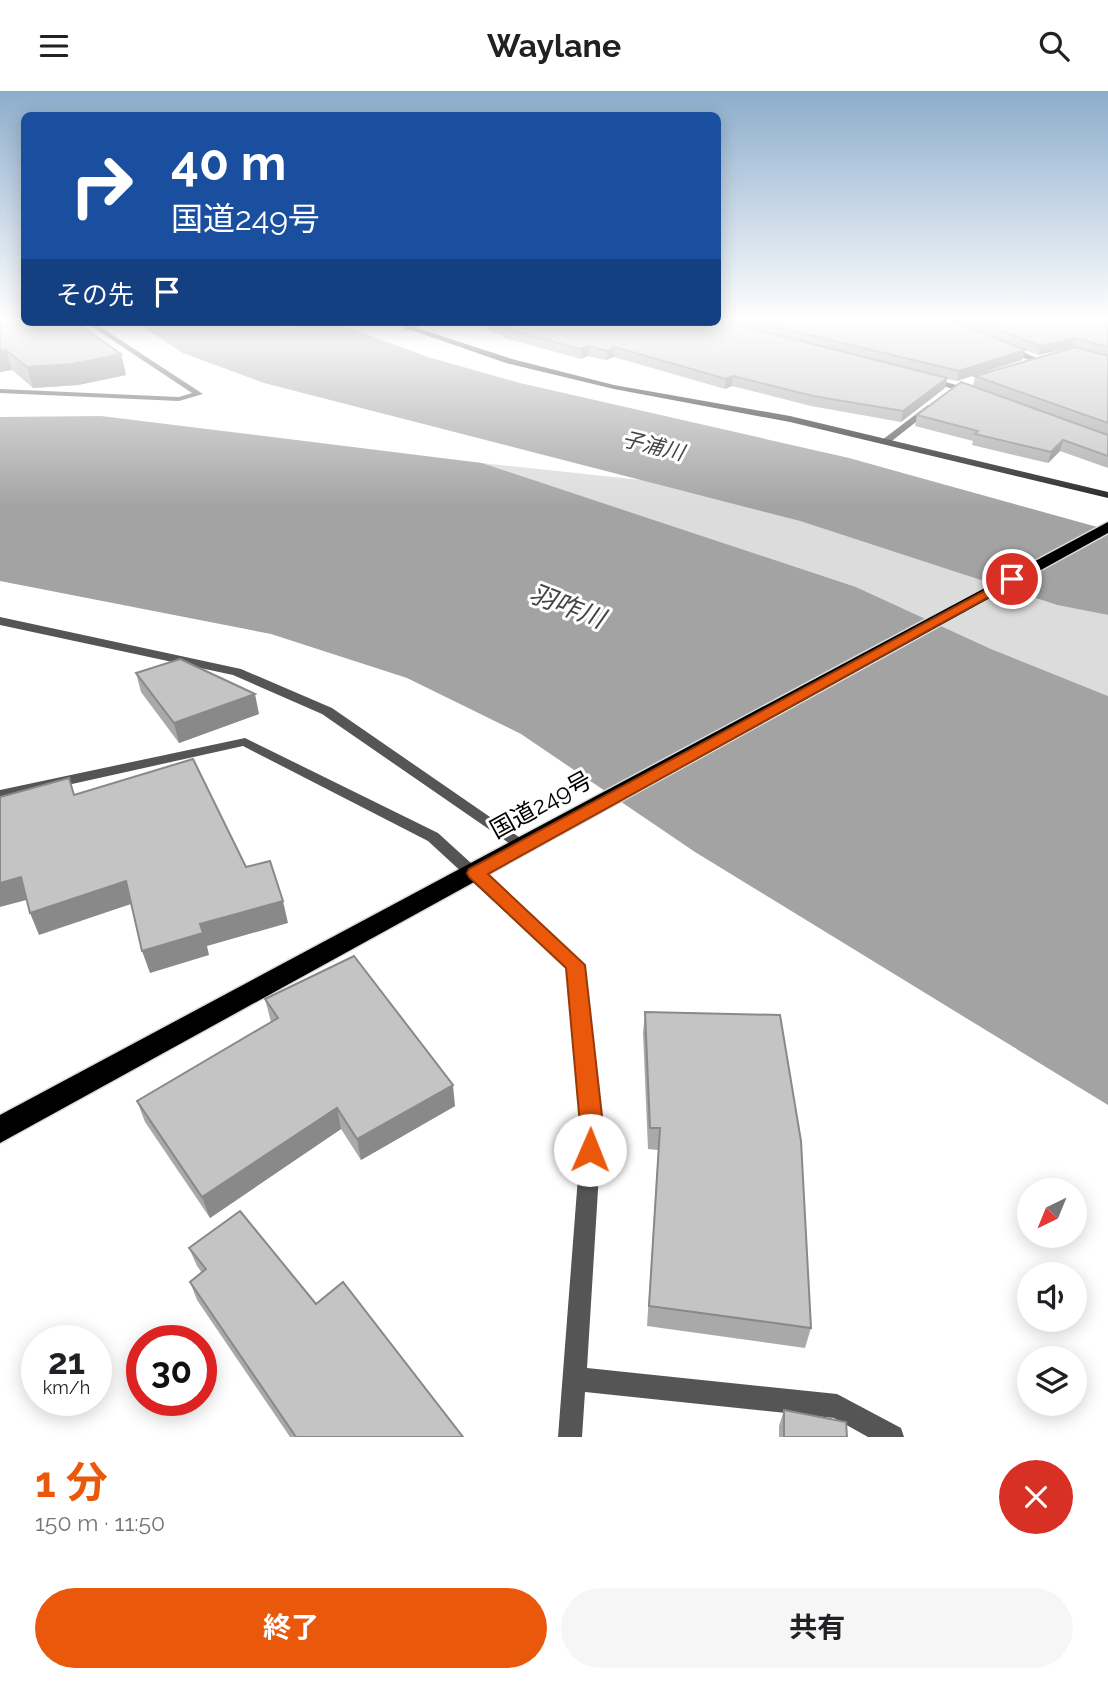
<!DOCTYPE html>
<html lang="ja">
<head>
<meta charset="utf-8">
<style>
	:root { --surface:#fff; --page:#f6f6f6; --text:#202124; --muted:#757577; --accent:#ea580c }
	body { margin:0; font-family:Raleway,"Noto Sans JP",sans-serif; background:var(--page); color:var(--text); height:100vh; display:flex; flex-direction:column; font-size:26px; white-space:nowrap }
	* { box-sizing:border-box; margin:0 }
	p { font-size:23px; color:var(--muted) }
	.icon { flex:none; width:38px; height:38px; fill:none; stroke:currentColor; stroke-width:2; stroke-linecap:round; stroke-linejoin:round }
	.map { position:relative; height:1346px; overflow:hidden }
	.drawer { display:flex; flex-direction:column; background:var(--surface); flex:1 }
	.drawer>* { flex:none }
	.guide { position:absolute; left:21px; top:21px; width:700px; height:214px; border-radius:10px; box-shadow:0 4px 18px #0003; background:#1a4fa0; color:#fff; overflow:hidden }
	.needle { width:46px; rotate:223deg }
	.buttons { position:absolute; left:1017px; top:1087px; display:grid; gap:14px }
	.buttons a { display:grid; place-items:center; width:70px; height:70px; border-radius:50%; background:var(--surface); box-shadow:0 4px 18px #0003; font-size:35px }
	.speed { position:absolute; left:21px; top:1234px; display:flex; gap:14px; font-size:35px; font-weight:700; text-align:center }
	.speed>* { display:grid; place-content:center; width:91px; height:91px; border-radius:50%; background:var(--surface); box-shadow:0 4px 18px #0003; line-height:1 }
	.speed small { font-size:18px; font-weight:400 }
	.speed .limit { border:10px solid #d22; background:#fff; color:#111 }
	.pin { position:absolute; display:grid; place-items:center; width:60px; height:60px; color:#fff; margin:-30px; border:4px solid #fff; border-radius:50%; box-shadow:0 2px 7px #0007 }
	.me { position:absolute; width:77px; margin:-38px; rotate:1deg; stroke-linejoin:round; filter:drop-shadow(0 0 5px #0008) }
	.turn { display:flex; align-items:center; gap:24px; height:147px; padding:0 35px; font-size:32px }
	.turn .icon { width:91px; height:91px; stroke-width:2.5 }
	.turn b { display:block; font-size:49px; line-height:60px }
	.then { display:flex; align-items:center; height:66px; padding:0 35px; background:#0003; gap:14px; font-size:26px }
	.round { display:grid; place-items:center; flex:none; width:74px; height:74px; border-radius:37px; background:var(--page) }
	.overview { display:flex; align-items:center; justify-content:space-between; height:119px; padding:0 35px }
	h1 { font-size:42px; font-weight:700; line-height:52px; color:var(--accent) }
	.primary-button { display:flex; gap:14px; margin-top:auto; padding:14px 35px }
	.primary-button a { flex:1; height:80px; border-radius:42px; background:var(--accent); color:#fff; font-size:28px; font-weight:700; line-height:80px; text-align:center }
	.primary-button a+a { background:var(--page); color:var(--text) }
	header { display:flex; justify-content:space-between; align-items:center; height:91px; padding:0 35px; background:var(--surface); font-size:32px; font-weight:700 }
	.map>svg:first-child { display:block }
	.green { fill:#dcdcdc }
	.water { fill:#a3a3a3 }
	.lines { fill:none; stroke-linecap:round; stroke-linejoin:round }
	.highway-casing { stroke:#dbdbdb; stroke-width:3 }
	.street { fill:#555; fill-rule:evenodd }
	.secondary { fill:#222; fill-rule:evenodd }
	.highway { fill:#000; fill-rule:evenodd }
	.wall { fill:#a9a9a9 }
	.shaded-wall { fill:#898989 }
	.building { fill:#c4c4c4; stroke:#898989; stroke-width:2 }
	.route { fill:#ea580c; stroke:#983908; stroke-width:2 }
	.labels { text-anchor:middle; stroke-width:6; stroke-linejoin:round; paint-order:stroke }
	.far-water-label { font-size:21px; font-style:italic; fill:#444; stroke:#fff }
	.street-label { font-size:24px; fill:#000; stroke:#fff }
	.water-label { font-size:26px; font-style:italic; fill:#444; stroke:#fff }
</style>
</head>
<body>
<header><svg class="icon" aria-label="menu" viewBox="0 0 24 24"><path d="M4 6h16M4 12h16M4 18h16"/></svg>Waylane<svg class="icon" aria-label="search" viewBox="0 0 24 24"><circle cx="10" cy="10" r="6"/><path d="M15 15l6 6"/></svg></header>
<div class="map">
<svg width="1108" height="1346" viewBox="0 0 1108 1346">
	<rect width="100%" height="100%" fill="#fff"/>
	<path class="green" d="M 482,372 L 651,390 L 800,430 L 1057,514 L 1108,524 L 1108,605 L 991,558 L 856,496 Z"/>
	<path class="water" d="M 135,231 L 266,231 L 292,238 L 292,231 L 333,231 L 428,266 L 520,292 L 849,367 L 1108,439 L 1108,524 L 1057,514 L 800,430 L 264,292 L 183,262 Z
		M 101,325 L 482,372 L 856,496 L 991,558 L 1108,605 L 1108,1014 L 695,761 L 521,643 L 407,587 L 271,543 L 0,490 L 0,326 Z"/>
	<g class="lines">
		<g class="highway-casing">
			<path id="highway" d="M 1108,431 L 1108,442 L 0,1052 L 0,1024 Z"/>
		</g>
		<path class="street" d="M 85,231 L 93,231 L 203,303 L 179,310 L 0,302 L 0,298 L 179,306 L 192,302 Z
			M 424,231 L 434,231 L 407,240 L 403,238 Z
			M 1004,255 L 1010,255 L 1041,269 L 1034,271 L 1004,259 Z
			M 927,286 L 975,299 L 976,301 L 972,303 L 924,290 L 924,286 Z
			M 928,314 L 935,316 L 888,353 L 882,353 L 882,349 Z
			M 0,526 L 241,578 L 332,617 L 532,755 L 529,759 L 519,759 L 322,623 L 233,584 L 0,534 Z
			M 245,647 L 438,742 L 584,875 L 602,1034 L 587,1277 L 837,1303 L 901,1337 L 904,1346 L 868,1346 L 834,1327 L 585,1301 L 582,1346 L 558,1346 L 582,1034 L 567,878 L 428,750 L 243,655 L 0,709 L 0,699 Z"/>
		<path class="secondary" d="M 388,231 L 398,231 L 512,268 L 614,294 L 790,325 L 1108,401 L 1108,407 L 790,331 L 614,298 L 506,272 Z"/>
		<use href="#highway" class="highway"/>
	</g>
	<path class="wall" d="M 0,227 L 121,263 L 126,284 L 78,294 L 33,297 L 12,279 L 0,281 Z
		M 718,227 L 1108,227 L 1108,377 L 1060,360 L 1048,372 L 972,354 L 973,350 L 915,335 L 917,324 L 973,295 L 975,285 L 1073,256 L 1038,264 L 1025,259 L 1022,269 L 957,290 L 947,288 L 945,297 L 901,331 L 811,315 L 732,295 L 725,298 L 614,266 L 606,269 L 588,265 L 581,268 L 504,247 L 504,245 L 486,239 L 486,234 L 477,231 L 718,231 Z
		M 136,582 L 259,623 L 179,652 L 141,601 Z
		M 265,908 L 455,1015 L 361,1069 L 341,1038 L 210,1127 L 145,1031 L 137,1010 L 271,931 Z
		M 645,921 L 811,1237 L 805,1257 L 647,1235 L 658,1059 L 648,1058 L 643,942 Z
		M 189,1157 L 316,1213 L 463,1346 L 290,1346 L 197,1209 L 190,1191 L 202,1182 L 197,1175 Z
		M 784,1319 L 847,1346 L 779,1346 L 779,1335 Z"/>
	<path class="shaded-wall" d="M 1075,247 L 1073,256 L 1038,264 L 1041,255 Z
		M 589,255 L 588,265 L 581,268 L 581,258 Z
		M 615,256 L 614,266 L 606,269 L 607,260 Z
		M 6,259 L 12,279 L 0,281 L 0,260 Z
		M 1025,259 L 1022,269 L 957,290 L 959,280 Z
		M 121,263 L 126,284 L 78,294 L 33,297 L 27,276 Z
		M 733,285 L 732,295 L 725,298 L 726,288 Z
		M 947,287 L 945,297 L 901,331 L 903,320 Z
		M 1063,349 L 1060,360 L 1048,372 L 1051,361 Z
		M 255,603 L 259,623 L 179,652 L 174,632 Z
		M 21,786 L 30,808 L 0,816 L 0,792 Z
		M 126,790 L 134,812 L 39,844 L 30,822 Z
		M 283,810 L 288,832 L 207,855 L 209,864 L 150,882 L 142,860 L 200,833 Z
		M 453,994 L 455,1015 L 361,1069 L 357,1048 Z
		M 337,1017 L 341,1038 L 210,1127 L 202,1106 Z"/>
	<path class="building" d="M 0,227 L 24,227 L 24,231 L 75,231 L 121,263 L 73,273 L 27,276 L 6,259 L 0,260 Z
		M 739,227 L 944,227 L 1025,259 L 959,280 Z
		M 968,227 L 1108,227 L 1108,256 L 1075,247 L 1041,255 Z
		M 718,229 L 947,287 L 903,320 L 813,305 L 733,285 L 726,288 L 615,256 L 607,260 L 589,255 L 581,258 L 504,238 L 508,236 L 488,231 L 718,231 Z
		M 1075,256 L 1108,265 L 1108,332 L 975,285 Z
		M 961,291 L 1108,344 L 1108,365 L 1063,349 L 1051,361 L 975,343 L 978,340 L 917,324 Z
		M 180,568 L 255,603 L 174,632 L 136,582 Z
		M 193,668 L 246,776 L 270,770 L 283,810 L 200,833 L 203,842 L 142,860 L 126,790 L 30,822 L 21,786 L 0,792 L 0,706 L 69,687 L 74,704 Z
		M 354,865 L 453,994 L 357,1048 L 337,1017 L 202,1106 L 137,1010 L 278,927 L 265,908 Z
		M 645,921 L 780,924 L 801,1050 L 811,1237 L 649,1215 L 660,1037 L 650,1037 Z
		M 240,1120 L 316,1213 L 343,1191 L 463,1346 L 296,1346 L 190,1191 L 206,1178 L 189,1157 Z
		M 784,1319 L 846,1331 L 847,1346 L 784,1346 Z"/>
	<linearGradient id="sky" x2="0" y2="1"><stop stop-color="#8cadcc"/><stop offset="0.55" stop-color="#fff"/><stop offset="1" stop-color="#fff" stop-opacity="0"/></linearGradient>
	<rect width="1108" height="416" fill="url(#sky)"/>
	<path class="route" d="M 1012,485 L 1016,486 L 1016,491 L 488,783 L 585,874 L 603,1034 L 598,1066 L 590,1069 L 582,1066 L 578,1059 L 580,1034 L 566,877 L 469,786 L 467,782 L 469,778 Z"/>
	<g class="labels">
		<g class="far-water-label">
			<text transform="translate(653 355) rotate(14)" y="7">子浦川</text>
		</g>
		<g class="street-label">
			<text transform="translate(541 714) rotate(-29)" y="8">国道249号</text>
		</g>
		<g class="water-label">
			<text transform="translate(567 515) rotate(21)" y="9">羽咋川</text>
		</g>
	</g>
</svg>
<div class="buttons">
<a><svg class="needle" viewBox="-14 -14 28 28"><path d="M0-13l5 13h-10z" fill="#e53935"/><path d="M0 13l5-13h-10z" fill="#757577"/></svg></a>
<a><svg class="icon" aria-label="sound" viewBox="0 0 24 24"><path d="M4 9h4l5-4v14l-5-4H4zM17 9q2 3 0 6"/></svg></a>
<a><svg class="icon" aria-label="layers" viewBox="0 0 24 24"><path d="M12 4l9 5-9 5-9-5zM3 14l9 5 9-5"/></svg></a>
</div>
<div class="speed"><div>21<small>km/h</small></div><div class="limit">30</div></div>
<div class="pin" style="left:1012px;top:488px;background:#d93025"><svg class="icon" aria-label="arrive" viewBox="0 0 24 24"><path d="M6 21V4h12l-3 4 3 4H6"/></svg></div>
<svg class="me" style="left:590px;top:1059px" viewBox="-20 -20 40 40"><circle r="19" fill="#fff"/><path d="M0-13L10 11 0 6-10 11z" fill="#ea580c"/></svg>
<div class="guide">
<div class="turn"><svg class="icon" aria-label="right" viewBox="0 0 24 24"><path d="M7 20v-9h11M14 6l5 5-5 5"/></svg><div><b>40 m</b>国道249号</div></div>
<div class="then">その先<svg class="icon" aria-label="arrive" viewBox="0 0 24 24"><path d="M6 21V4h12l-3 4 3 4H6"/></svg></div>
</div>
</div>
<section class="drawer">
<div class="overview"><div><h1>1 分</h1><p>150 m · 11:50</p></div><a class="round" style="background:#d93025;color:#fff"><svg class="icon" aria-label="close" viewBox="0 0 24 24"><path d="M6 6l12 12M18 6L6 18"/></svg></a></div>
<div class="primary-button"><a>終了</a><a>共有</a></div>
</section>
</body>
</html>
